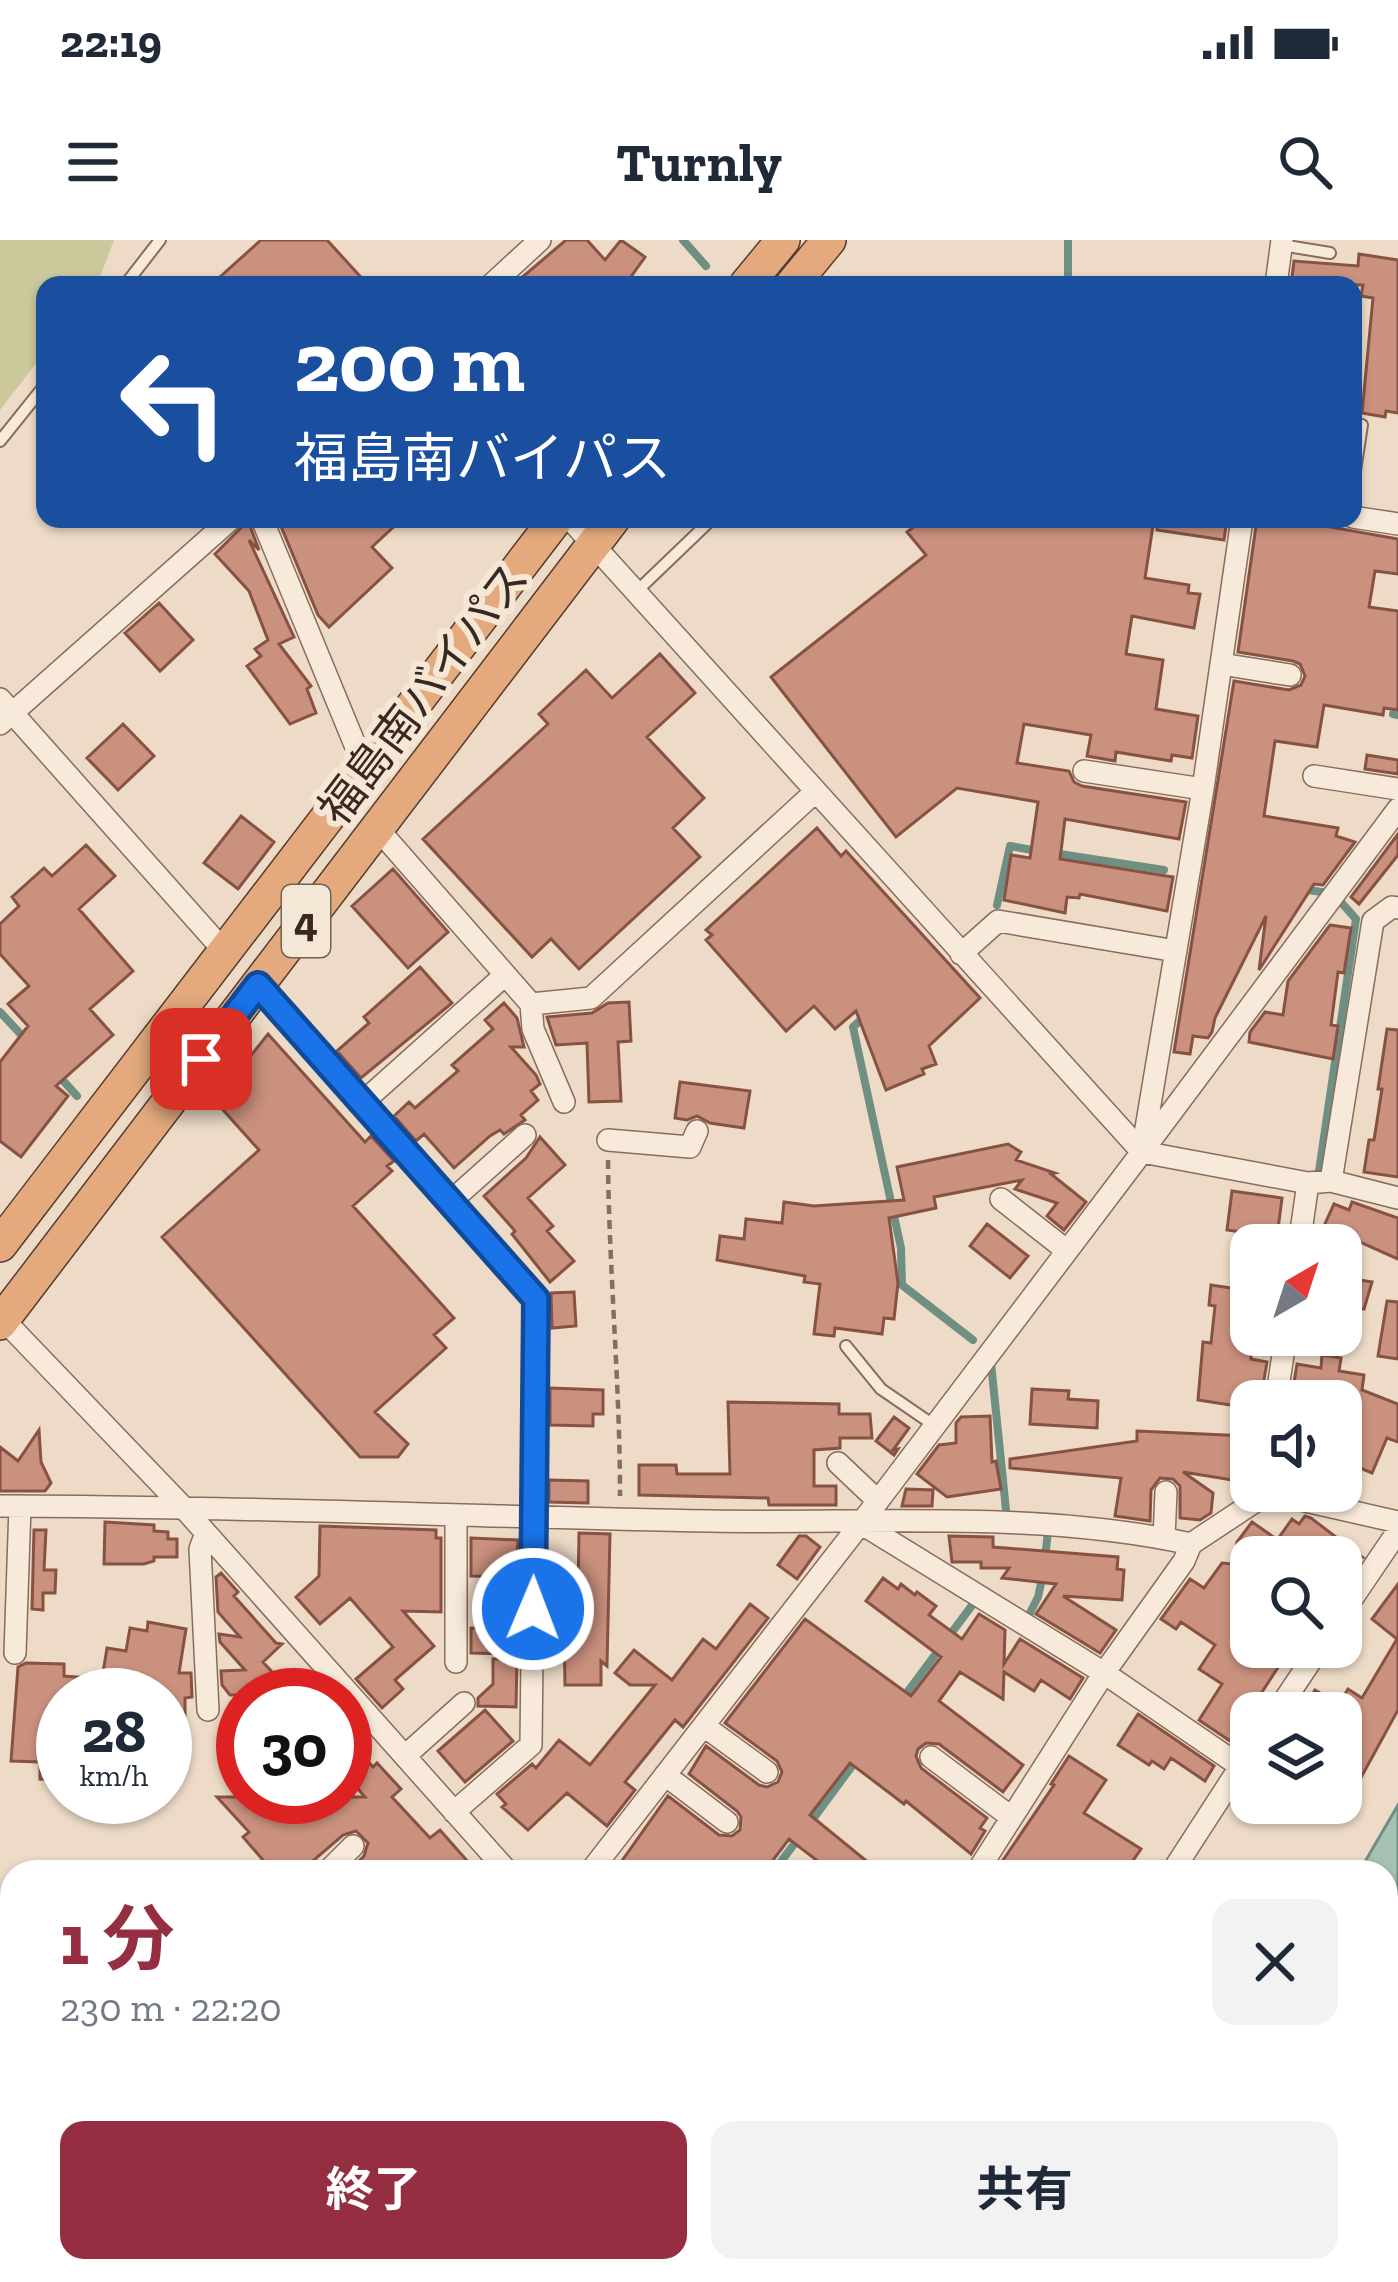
<!DOCTYPE html>
<html lang="ja">
<head>
<meta charset="utf-8">
<style>
	:root { --surface:#fff; --page:#f2f2f3; --text:#1f2937; --muted:#747a83; --accent:#952e41 }
	body { margin:0; font-family:"Zilla Slab","Noto Sans JP",serif; background:var(--page); color:var(--text); height:100vh; display:flex; flex-direction:column; font-size:45px; white-space:nowrap }
	* { box-sizing:border-box; margin:0 }
	p { font-size:39px; color:var(--muted) }
	.icon { flex:none; width:66px; height:66px; fill:none; stroke:currentColor; stroke-width:2; stroke-linecap:round; stroke-linejoin:round }
	.map { position:relative; flex:1; overflow:hidden }
	.drawer { position:absolute; left:0px; top:1620px; width:1398px; height:423px; display:flex; flex-direction:column; background:var(--surface); border-radius:36px 36px 0 0; box-shadow:0 3px 9px #0004 }
	.drawer>* { flex:none }
	.guide { position:absolute; left:36px; top:36px; width:1326px; height:252px; border-radius:24px; box-shadow:0 3px 9px #0004; background:#1a4fa0; color:#fff; overflow:hidden }
	.needle { width:78px; rotate:39deg }
	.controls { position:absolute; left:1230px; top:984px; display:grid; gap:24px }
	.controls a { display:grid; place-items:center; width:132px; height:132px; border-radius:24px; background:var(--surface); box-shadow:0 3px 9px #0004; font-size:60px }
	.speed { position:absolute; left:36px; top:1428px; display:flex; gap:24px; font-size:60px; font-weight:700; text-align:center }
	.speed>* { display:grid; place-content:center; width:156px; height:156px; border-radius:50%; background:var(--surface); box-shadow:0 3px 9px #0004; line-height:1 }
	.speed small { font-size:30px; font-weight:400 }
	.speed .limit { border:18px solid #d22; background:#fff; color:#111 }
	.pin { position:absolute; display:grid; place-items:center; width:102px; height:102px; color:#fff; margin:-51px; border-radius:24px; box-shadow:0 6px 18px #0006 }
	.me { position:absolute; width:132px; margin:-66px; rotate:1deg; stroke-linejoin:round; filter:drop-shadow(0 0 9px #0008) }
	.turn { display:flex; align-items:center; gap:42px; height:252px; padding:0 60px; font-size:54px }
	.turn .icon { width:156px; height:156px; stroke-width:2.5 }
	.turn b { display:block; font-size:84px; line-height:102px }
	.round { display:grid; place-items:center; flex:none; width:126px; height:126px; border-radius:24px; background:var(--page) }
	.head { display:flex; align-items:center; justify-content:space-between; height:204px; padding:0 60px }
	h1 { font-size:72px; font-weight:700; line-height:90px; color:var(--accent) }
	.cta { display:flex; gap:24px; margin-top:auto; padding:24px 60px }
	.cta a { flex:1; height:138px; border-radius:24px; background:var(--accent); color:#fff; font-size:48px; font-weight:700; line-height:138px; text-align:center }
	.cta a+a { background:var(--page); color:var(--text) }
	.status { display:flex; justify-content:space-between; align-items:center; height:84px; padding:0 60px; background:var(--surface); direction:ltr }
	.status svg { height:33px; fill:currentColor }
	header { display:flex; justify-content:space-between; align-items:center; height:156px; padding:0 60px; background:var(--surface); font-size:54px; font-weight:700 }
	.map>svg:first-child { display:block }
	.green { fill:#cbc99b }
	.water { fill:#a8c1b5; stroke:#6e8f82; stroke-width:3 }
	.lines { fill:none; stroke-linecap:round; stroke-linejoin:round }
	.stream { stroke:#6e8f82; stroke-width:8 }
	.building { fill:#ca917e; stroke:#875243; stroke-width:3 }
	.service-casing { stroke:#886c5d; stroke-width:14 }
	.minor-casing { stroke:#886c5d; stroke-width:24 }
	.trunk-casing { stroke:#563c30; stroke-width:36 }
	.path { stroke:#886c5d; stroke-width:4.5; stroke-dasharray:9 6; stroke-linecap:butt }
	.service { stroke:#f8eada; stroke-width:10 }
	.minor { stroke:#f8eada; stroke-width:21 }
	.trunk { stroke:#e4aa7e; stroke-width:33 }
	.route-casing { stroke:#114b97; stroke-width:30 }
	.route { stroke:#1a73e8; stroke-width:21 }
	.labels { text-anchor:middle; stroke-width:12; stroke-linejoin:round; paint-order:stroke }
	.shield { fill:#f5e7d6; stroke:#716157; stroke-width:3 }
	.shield-label { font-size:42px; font-weight:bold; fill:#392820 }
	.street-label { font-size:45px; fill:#392820; stroke:#f5e7d6 }
</style>
</head>
<body>
<div class="status"><b>22:19</b><svg viewBox="0 0 49 12"><path d="M0 12V9h3v3zM5 12V6h3v6zM10 12V3h3v9zM15 12V0h3v12zM26 1h20v11H26zM47 4h2v5h-2z"/></svg></div>
<header><svg class="icon" aria-label="menu" viewBox="0 0 24 24"><path d="M4 6h16M4 12h16M4 18h16"/></svg>Turnly<svg class="icon" aria-label="search" viewBox="0 0 24 24"><circle cx="10" cy="10" r="6"/><path d="M15 15l6 6"/></svg></header>
<div class="map">
<svg width="1398" height="2042" viewBox="0 0 1398 2042">
	<rect width="100%" height="100%" fill="#eddbc7"/>
	<path class="green" d="M 0,0 L 114,0 L 97,45 L 45,45 L 45,112 L 0,170 Z"/>
	<path class="water" d="M 1398,1565 L 1398,2042 L 1102,2042 L 1109,2031 L 1386,2031 L 1386,1632 L 1359,1632 Z"/>
	<g class="lines">
		<path class="stream" d="M 683,0 L 706,26
			M 1068,45 L 1068,0
			M 1393,474 L 1398,475
			M 1053,613 L 1164,630
			M 1301,649 L 1322,652
			M 997,665 L 1010,606 L 1038,611
			M 0,772 L 27,801
			M 863,778 L 853,787 L 901,1008 L 902,1045 L 973,1100
			M 58,835 L 77,856
			M 1319,931 L 1356,679 L 1339,660
			M 991,1123 L 1006,1270
			M 1045,1319 L 1048,1291
			M 1028,1377 L 1038,1357 L 1043,1334
			M 903,1458 L 973,1364
			M 810,1583 L 858,1518
			M 773,1632 L 801,1595"/>
	</g>
	<path class="building" d="M 261,0 L 327,0 L 368,45 L 211,45 Z
		M 566,0 L 587,0 L 605,20 L 621,0 L 645,17 L 625,45 L 513,45 Z
		M 1359,14 L 1398,20 L 1398,173 L 1386,171 L 1385,177 L 1362,173 L 1373,58 L 1361,56 L 1363,45 L 1291,45 L 1294,21 L 1358,26 Z
		M 278,279 L 402,279 L 372,307 L 392,328 L 329,387 L 318,375 Z
		M 924,279 L 1154,279 L 1145,338 L 1189,345 L 1188,353 L 1200,354 L 1194,388 L 1132,376 L 1126,414 L 1163,420 L 1156,469 L 1198,476 L 1192,518 L 1172,515 L 1171,521 L 1116,512 L 1115,521 L 1087,516 L 1091,495 L 1024,484 L 1017,523 L 1069,531 L 1074,542 L 1082,546 L 1186,562 L 1179,599 L 1065,579 L 1060,619 L 1173,637 L 1167,671 L 1080,654 L 1079,658 L 1067,657 L 1065,673 L 1004,660 L 1011,615 L 1030,618 L 1038,562 L 957,548 L 896,597 L 771,437 L 926,315 L 907,292 Z
		M 1157,279 L 1227,279 L 1224,300 L 1157,290 Z
		M 1257,279 L 1308,279 L 1308,283 L 1398,299 L 1398,334 L 1375,331 L 1369,367 L 1398,371 L 1398,470 L 1384,468 L 1383,475 L 1324,465 L 1317,507 L 1275,501 L 1264,576 L 1338,588 L 1336,596 L 1355,602 L 1323,645 L 1314,644 L 1259,730 L 1266,676 L 1215,778 L 1212,792 L 1208,798 L 1193,796 L 1190,814 L 1174,812 L 1234,441 L 1289,450 L 1301,445 L 1305,436 L 1300,424 L 1293,421 L 1238,412 Z
		M 248,281 L 259,310 L 249,300 L 294,397 L 279,404 L 311,446 L 307,449 L 316,473 L 290,484 L 247,426 L 261,416 L 255,409 L 268,400 L 249,351 L 215,314 Z
		M 159,363 L 193,400 L 160,431 L 125,393 Z
		M 660,414 L 695,453 L 647,497 L 704,558 L 673,588 L 700,617 L 579,729 L 551,699 L 532,717 L 423,599 L 548,484 L 539,474 L 586,430 L 612,458 Z
		M 123,484 L 154,516 L 118,550 L 87,518 Z
		M 1367,515 L 1398,520 L 1398,534 L 1365,529 Z
		M 241,576 L 274,602 L 238,649 L 204,623 Z
		M 817,588 L 841,616 L 846,611 L 980,758 L 929,806 L 936,824 L 922,829 L 924,834 L 886,850 L 856,771 L 835,789 L 814,766 L 786,791 L 706,700 L 712,695 L 706,690 Z
		M 1398,594 L 1398,615 L 1359,664 L 1351,657 Z
		M 86,605 L 115,636 L 79,669 L 133,731 L 90,769 L 113,795 L 56,846 L 68,856 L 21,917 L 0,901 L 0,822 L 28,786 L 8,764 L 29,746 L 0,714 L 0,684 L 19,666 L 12,657 L 44,628 L 52,636 Z
		M 393,629 L 448,692 L 408,728 L 352,666 Z
		M 1330,685 L 1351,688 L 1344,733 L 1338,732 L 1331,785 L 1338,786 L 1333,819 L 1249,802 L 1250,792 L 1265,772 L 1283,775 L 1288,741 Z
		M 420,727 L 452,763 L 361,838 L 337,811 L 369,783 L 364,777 Z
		M 629,762 L 631,801 L 618,802 L 621,861 L 589,862 L 587,803 L 556,805 L 547,777 L 592,773 L 608,763 Z
		M 504,763 L 517,778 L 524,807 L 511,807 L 536,835 L 540,844 L 531,851 L 538,860 L 521,875 L 525,880 L 504,894 L 500,890 L 490,896 L 454,928 L 424,894 L 416,901 L 394,876 L 409,862 L 415,868 L 458,831 L 452,825 L 493,789 L 485,780 Z
		M 1387,789 L 1398,790 L 1398,937 L 1364,932 L 1369,900 L 1374,900 L 1382,849 L 1378,849 Z
		M 268,794 L 365,902 L 371,896 L 394,921 L 387,926 L 392,931 L 353,966 L 454,1078 L 434,1095 L 446,1108 L 375,1172 L 408,1204 L 398,1217 L 360,1217 L 162,997 L 259,910 L 215,861 Z
		M 680,842 L 750,851 L 744,888 L 710,883 L 697,876 L 687,880 L 675,878 Z
		M 540,897 L 565,925 L 528,958 L 553,986 L 547,991 L 574,1021 L 550,1042 L 512,994 L 515,991 L 484,956 L 526,918 Z
		M 1008,904 L 1021,912 L 1016,920 L 1055,933 L 1051,934 L 1086,962 L 1064,990 L 1047,976 L 1057,963 L 1015,949 L 1022,940 L 934,957 L 936,968 L 889,978 L 898,1043 L 894,1079 L 884,1078 L 882,1094 L 835,1088 L 834,1096 L 814,1094 L 820,1044 L 804,1042 L 805,1036 L 717,1020 L 720,996 L 744,999 L 746,979 L 782,983 L 784,962 L 814,966 L 904,960 L 897,927 Z
		M 1232,951 L 1282,958 L 1277,997 L 1227,990 Z
		M 1352,962 L 1398,978 L 1398,1019 L 1324,986 L 1334,964 L 1349,970 Z
		M 987,984 L 1028,1016 L 1010,1038 L 970,1006 Z
		M 1341,1037 L 1372,1042 L 1364,1069 L 1341,1066 Z
		M 1211,1045 L 1251,1051 L 1251,1119 L 1267,1122 L 1262,1151 L 1252,1150 L 1250,1168 L 1198,1160 L 1203,1102 L 1211,1103 L 1215,1066 L 1209,1065 Z
		M 574,1052 L 576,1086 L 552,1088 L 551,1053 Z
		M 1387,1061 L 1398,1062 L 1398,1119 L 1378,1116 Z
		M 1322,1115 L 1341,1118 L 1339,1131 L 1364,1135 L 1362,1150 L 1398,1164 L 1398,1202 L 1387,1198 L 1372,1233 L 1341,1220 L 1341,1200 L 1351,1177 L 1341,1175 L 1341,1161 L 1291,1161 L 1297,1124 L 1321,1128 Z
		M 550,1148 L 603,1150 L 603,1174 L 593,1174 L 593,1186 L 550,1185 Z
		M 1032,1149 L 1069,1151 L 1068,1159 L 1098,1161 L 1097,1188 L 1030,1184 Z
		M 728,1162 L 839,1164 L 839,1174 L 870,1174 L 872,1198 L 840,1198 L 840,1208 L 814,1210 L 814,1246 L 836,1246 L 836,1265 L 769,1265 L 768,1258 L 639,1255 L 639,1225 L 676,1225 L 677,1234 L 730,1234 Z
		M 990,1176 L 992,1222 L 996,1221 L 1001,1249 L 947,1257 L 917,1234 L 939,1205 L 956,1203 L 956,1183 L 961,1177 Z
		M 894,1177 L 909,1188 L 893,1210 L 898,1209 L 894,1215 L 876,1201 Z
		M 39,1190 L 41,1222 L 51,1243 L 45,1251 L 0,1251 L 0,1207 L 18,1221 Z
		M 1137,1191 L 1246,1196 L 1243,1222 L 1251,1224 L 1251,1243 L 1183,1232 L 1213,1253 L 1211,1273 L 1200,1280 L 1180,1278 L 1180,1246 L 1173,1239 L 1160,1238 L 1151,1250 L 1150,1281 L 1115,1276 L 1121,1238 L 1010,1228 L 1010,1219 L 1137,1201 Z
		M 549,1240 L 588,1241 L 588,1263 L 549,1262 Z
		M 906,1249 L 933,1250 L 932,1266 L 902,1266 Z
		M 1305,1276 L 1311,1278 L 1362,1317 L 1295,1317 L 1275,1303 L 1292,1279 L 1299,1284 Z
		M 105,1282 L 154,1285 L 154,1291 L 168,1292 L 168,1299 L 177,1299 L 177,1317 L 154,1317 L 154,1321 L 144,1324 L 104,1324 Z
		M 1252,1282 L 1275,1298 L 1261,1317 L 1235,1317 L 1237,1302 Z
		M 320,1286 L 436,1290 L 436,1298 L 441,1298 L 441,1372 L 403,1371 L 434,1406 L 395,1440 L 403,1449 L 382,1468 L 356,1439 L 393,1407 L 350,1358 L 320,1384 L 296,1357 L 319,1336 Z
		M 34,1290 L 46,1290 L 44,1330 L 56,1330 L 55,1353 L 43,1353 L 43,1370 L 32,1369 Z
		M 579,1293 L 610,1294 L 607,1426 L 601,1421 L 601,1445 L 565,1445 L 564,1389 L 555,1390 L 554,1349 L 578,1349 Z
		M 799,1296 L 806,1296 L 820,1307 L 797,1339 L 778,1325 Z
		M 949,1296 L 993,1297 L 993,1307 L 1118,1317 L 1117,1329 L 1124,1330 L 1122,1360 L 1063,1356 L 1116,1390 L 1100,1413 L 1036,1374 L 1056,1344 L 1002,1338 L 1009,1328 L 981,1328 L 981,1322 L 952,1322 Z
		M 471,1298 L 518,1300 L 515,1337 L 471,1336 Z
		M 1222,1323 L 1251,1326 L 1251,1407 L 1279,1426 L 1230,1501 L 1199,1480 L 1222,1444 L 1199,1429 L 1215,1405 L 1181,1382 L 1176,1389 L 1161,1379 L 1190,1339 L 1204,1348 Z
		M 221,1333 L 238,1352 L 234,1356 L 276,1403 L 282,1404 L 263,1422 L 293,1455 L 230,1455 L 222,1445 L 221,1431 L 245,1430 L 220,1402 L 219,1394 L 240,1397 L 218,1372 L 216,1337 Z
		M 883,1338 L 898,1349 L 901,1344 L 915,1355 L 917,1352 L 936,1366 L 929,1375 L 962,1399 L 979,1374 L 1005,1390 L 1004,1424 L 1020,1399 L 1083,1438 L 1070,1459 L 1041,1440 L 1034,1451 L 1004,1432 L 1003,1459 L 960,1432 L 939,1461 L 1023,1525 L 1003,1552 L 939,1504 L 926,1503 L 918,1509 L 916,1516 L 921,1528 L 987,1578 L 980,1588 L 985,1591 L 971,1614 L 906,1561 L 904,1564 L 850,1523 L 810,1575 L 880,1632 L 832,1632 L 789,1599 L 764,1632 L 614,1632 L 668,1556 L 719,1595 L 732,1596 L 740,1590 L 741,1577 L 737,1571 L 689,1534 L 706,1506 L 759,1545 L 767,1547 L 778,1542 L 782,1532 L 777,1521 L 725,1483 L 805,1379 L 911,1456 L 941,1417 L 866,1361 Z
		M 1398,1344 L 1398,1470 L 1341,1574 L 1341,1473 L 1301,1473 L 1315,1450 L 1339,1464 L 1348,1449 L 1362,1458 L 1397,1399 L 1372,1379 Z
		M 750,1364 L 768,1378 L 683,1487 L 675,1480 L 625,1542 L 635,1550 L 607,1586 L 567,1553 L 528,1590 L 502,1567 L 506,1564 L 497,1554 L 532,1524 L 536,1528 L 559,1500 L 590,1525 L 655,1445 L 630,1445 L 615,1433 L 634,1410 L 672,1440 L 703,1399 L 716,1409 Z
		M 148,1382 L 186,1389 L 179,1433 L 191,1433 L 192,1457 L 185,1458 L 185,1499 L 165,1499 L 165,1455 L 63,1455 L 61,1540 L 40,1539 L 40,1522 L 11,1521 L 18,1427 L 26,1423 L 64,1424 L 64,1436 L 102,1439 L 107,1408 L 126,1411 L 130,1388 L 147,1391 Z
		M 471,1388 L 511,1389 L 510,1414 L 471,1413 Z
		M 493,1419 L 517,1419 L 516,1467 L 478,1466 L 478,1458 L 493,1444 Z
		M 485,1470 L 513,1501 L 465,1542 L 438,1511 Z
		M 1138,1474 L 1214,1526 L 1205,1541 L 1171,1518 L 1164,1529 L 1152,1521 L 1149,1525 L 1118,1505 Z
		M 345,1496 L 373,1527 L 377,1523 L 401,1549 L 392,1557 L 430,1598 L 440,1590 L 477,1632 L 358,1632 L 353,1627 L 364,1616 L 368,1603 L 356,1591 L 343,1595 L 300,1632 L 249,1632 L 263,1620 L 243,1597 L 249,1592 L 217,1557 L 264,1557 L 280,1575 L 300,1557 L 365,1557 L 345,1534 Z
		M 1069,1516 L 1106,1540 L 1084,1573 L 1141,1609 L 1125,1632 L 995,1632 L 1054,1545 L 1051,1544 Z"/>
	<g class="lines">
		<g class="service-casing">
			<path id="service" d="M 1281,5 L 1330,13
				M 125,45 L 160,0
				M 0,201 L 45,145
				M 1353,244 L 1362,185
				M 637,351 L 712,279
				M 846,1106 L 881,1149 L 935,1186"/>
		</g>
		<g class="minor-casing">
			<path id="minor" d="M 491,45 L 540,0
				M 1276,45 L 1282,0
				M 1353,277 L 1398,284
				M 262,279 L 365,529
				M 570,279 L 1142,912 L 1308,943 L 1331,941 L 1398,958
				M 1221,424 L 1290,435
				M 0,459 L 225,712
				M 0,484 L 231,279
				M 1084,531 L 1203,549
				M 1314,536 L 1398,549
				M 377,588 L 531,764 L 591,758 L 815,552
				M 961,714 L 998,681 L 1176,711
				M 258,745 L 536,1059 L 531,1505 L 454,1572
				M 531,764 L 533,789 L 564,862
				M 362,863 L 505,735
				M 608,900 L 690,907 L 697,891
				M 1147,905 L 1398,569
				M 1331,941 L 1373,681 L 1392,667 L 1398,668
				M 1001,959 L 1066,1010
				M 450,962 L 525,895
				M 1299,1005 L 1308,943
				M 0,1076 L 182,1266 L 508,1632
				M 1276,1161 L 1286,1095
				M 838,1223 L 878,1261
				M 0,1266 C 237,1266 473,1277 710,1281 C 868,1284 1036,1270 1191,1304 L 1184,1321 L 1104,1433 L 977,1632
				M 456,1275 L 456,1422
				M 862,1284 L 1104,1433 L 1240,1526
				M 206,1293 L 200,1309 L 208,1470
				M 1164,1298 L 1166,1252
				M 1191,1304 L 1262,1257 L 1301,1260 L 1398,1282
				M 1341,1375 L 1398,1291
				M 15,1413 L 20,1266
				M 1276,1473 L 1320,1407
				M 704,1486 L 767,1532
				M 405,1516 L 464,1463
				M 931,1517 L 1011,1577
				M 665,1535 L 727,1582
				M 327,1632 L 353,1606
				M 590,1632 L 878,1261 L 1142,912 L 1203,549 L 1242,279
				M 1172,1632 L 1251,1510
				M 0,1724 L 12,1726
				M 0,1976 L 12,1976
				M 646,2031 L 661,2042
				M 289,2042 L 297,2031
				M 523,2042 L 528,2031
				M 692,2042 L 699,2031
				M 905,2042 L 912,2031"/>
		</g>
		<g class="trunk-casing">
			<path id="trunk" d="M 746,45 L 783,0
				M 792,45 L 829,0
				M 0,1005 L 556,279
				M 0,1083 L 613,279"/>
		</g>
		<path class="path" d="M 608,920 C 609,1032 620,1143 620,1256"/>
		<use href="#service" class="service"/>
		<use href="#minor" class="minor"/>
		<use href="#trunk" class="trunk"/>
	</g>
	<g class="lines">
		<g class="route-casing">
			<path id="route" d="M 201,819 L 258,745 L 536,1059 L 533,1369"/>
		</g>
		<use href="#route" class="route"/>
	</g>
	<g class="labels">
		<rect class="shield" x="282" y="645" width="48" height="72" rx="9"/>
		<g class="shield-label">
			<text x="306" y="696">4</text>
		</g>
		<g class="street-label">
			<text transform="translate(423 453) rotate(-53)" y="16">福島南バイパス</text>
		</g>
	</g>
</svg>
<div class="controls">
<a><svg class="needle" viewBox="-14 -14 28 28"><path d="M0-13l5 13h-10z" fill="#e53935"/><path d="M0 13l5-13h-10z" fill="#747a83"/></svg></a>
<a><svg class="icon" aria-label="sound" viewBox="0 0 24 24"><path d="M4 9h4l5-4v14l-5-4H4zM17 9q2 3 0 6"/></svg></a>
<a><svg class="icon" aria-label="search" viewBox="0 0 24 24"><circle cx="10" cy="10" r="6"/><path d="M15 15l6 6"/></svg></a>
<a><svg class="icon" aria-label="layers" viewBox="0 0 24 24"><path d="M12 4l9 5-9 5-9-5zM3 14l9 5 9-5"/></svg></a>
</div>
<div class="speed"><div>28<small>km/h</small></div><div class="limit">30</div></div>
<div class="pin" style="left:201px;top:819px;background:#d93025"><svg class="icon" aria-label="arrive" viewBox="0 0 24 24"><path d="M6 21V4h12l-3 4 3 4H6"/></svg></div>
<svg class="me" style="left:533px;top:1369px" viewBox="-20 -20 40 40"><circle r="17" fill="#1a73e8" stroke="#fff" stroke-width="3"/><path d="M0-11L8 9 0 5-8 9z" fill="#fff"/></svg>
<div class="guide">
<div class="turn"><svg class="icon" aria-label="left" viewBox="0 0 24 24"><path d="M17 20v-9H6M10 6l-5 5 5 5"/></svg><div><b>200 m</b>福島南バイパス</div></div>
</div>
<section class="drawer">
<div class="head"><div><h1>1 分</h1><p>230 m · 22:20</p></div><a class="round"><svg class="icon" aria-label="close" viewBox="0 0 24 24"><path d="M6 6l12 12M18 6L6 18"/></svg></a></div>
<div class="cta"><a>終了</a><a>共有</a></div>
</section>
</div>
</body>
</html>
